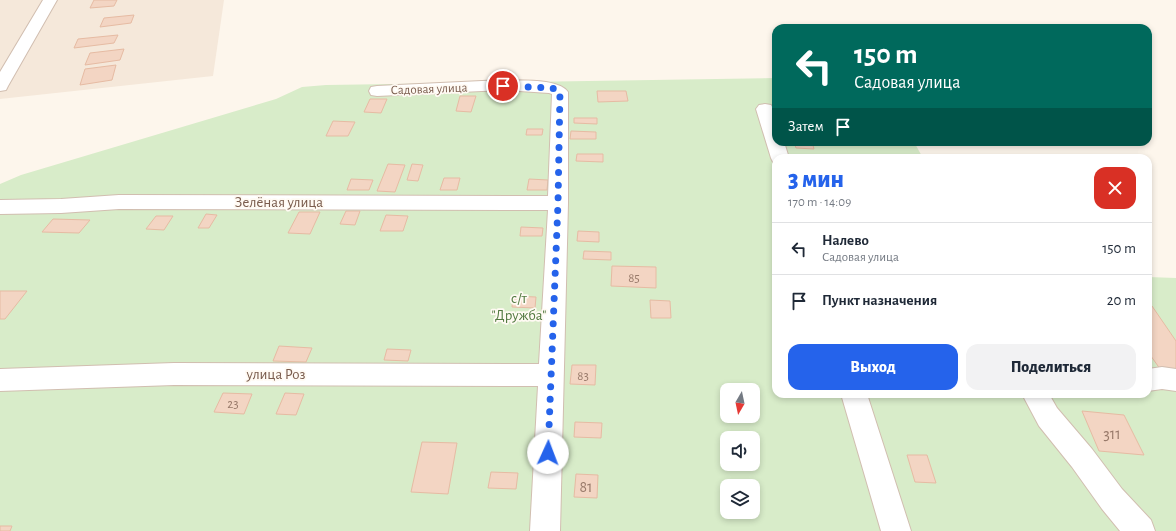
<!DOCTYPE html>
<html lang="ru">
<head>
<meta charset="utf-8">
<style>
	:root { --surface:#fff; --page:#f2f2f3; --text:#1f2937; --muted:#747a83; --line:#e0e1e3; --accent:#2563eb }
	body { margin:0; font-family:"Alegreya Sans",sans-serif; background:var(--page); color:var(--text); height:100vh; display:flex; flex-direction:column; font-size:15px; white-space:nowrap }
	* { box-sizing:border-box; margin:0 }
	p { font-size:13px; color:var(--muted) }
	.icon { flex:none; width:22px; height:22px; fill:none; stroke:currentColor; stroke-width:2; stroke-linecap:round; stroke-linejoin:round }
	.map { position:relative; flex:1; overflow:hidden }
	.details { position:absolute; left:772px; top:154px; width:380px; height:244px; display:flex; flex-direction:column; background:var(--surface); border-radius:12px; box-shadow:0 2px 6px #0003 }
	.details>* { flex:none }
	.guide { position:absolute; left:772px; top:24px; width:380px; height:122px; border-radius:12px; box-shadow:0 2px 6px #0003; background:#00695c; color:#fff; overflow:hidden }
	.needle { width:26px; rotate:189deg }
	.fabs { position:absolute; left:720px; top:383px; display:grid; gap:8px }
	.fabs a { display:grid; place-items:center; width:40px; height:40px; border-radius:8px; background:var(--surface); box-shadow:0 2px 6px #0003; font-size:20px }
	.pin { position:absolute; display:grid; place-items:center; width:34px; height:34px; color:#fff; margin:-17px; border:2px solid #fff; border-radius:50%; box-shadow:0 1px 4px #0007 }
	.me { position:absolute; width:44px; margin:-22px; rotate:2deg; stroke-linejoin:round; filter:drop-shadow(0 0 3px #0008) }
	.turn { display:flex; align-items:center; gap:14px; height:84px; padding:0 16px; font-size:18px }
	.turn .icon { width:52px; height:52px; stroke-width:2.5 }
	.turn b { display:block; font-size:28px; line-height:34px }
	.then { display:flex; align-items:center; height:38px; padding:0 16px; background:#0003; gap:8px; font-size:15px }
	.round { display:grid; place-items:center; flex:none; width:42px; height:42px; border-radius:12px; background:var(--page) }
	.headline { display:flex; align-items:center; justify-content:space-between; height:68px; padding:0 16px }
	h1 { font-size:24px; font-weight:800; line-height:30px; color:var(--accent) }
	.button { display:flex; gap:8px; margin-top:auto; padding:8px 16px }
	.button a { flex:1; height:46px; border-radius:12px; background:var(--accent); color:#fff; font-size:16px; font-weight:800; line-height:46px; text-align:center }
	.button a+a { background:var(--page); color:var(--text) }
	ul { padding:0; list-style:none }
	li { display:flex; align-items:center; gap:12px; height:52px; padding:0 16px; border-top:1px solid var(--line) }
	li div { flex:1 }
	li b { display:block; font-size:15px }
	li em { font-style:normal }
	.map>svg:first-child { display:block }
	.residential { fill:#f5e8da }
	.green { fill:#d8ecc9; fill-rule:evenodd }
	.building { fill:#f3d5c3; stroke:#e6bba3 }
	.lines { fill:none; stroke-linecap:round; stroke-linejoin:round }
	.minor-casing { stroke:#d1beb0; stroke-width:2 }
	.minor { fill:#fff; fill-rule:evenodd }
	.route { stroke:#2563eb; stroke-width:7; stroke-dasharray:0 12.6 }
	.labels { text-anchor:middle; stroke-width:3.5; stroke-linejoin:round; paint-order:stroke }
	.far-street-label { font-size:13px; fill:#7a5c4d; stroke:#fffaf3 }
	.number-label { font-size:13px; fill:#987a6a }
	.street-label { font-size:15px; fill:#7a5c4d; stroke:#fffaf3 }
	.park-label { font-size:15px; fill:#537a41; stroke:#fffaf3 }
	.near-number-label { font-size:16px; fill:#987a6a }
</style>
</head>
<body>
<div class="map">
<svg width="1176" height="531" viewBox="0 0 1176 531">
	<rect width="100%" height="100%" fill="#fdf6ec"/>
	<path class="residential" d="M 0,0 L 224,0 L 213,76 L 0,99 Z"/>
	<path class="green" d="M 776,78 L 776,142 L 914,142 L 923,158 L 776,158 L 776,394 L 1148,394 L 1148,277 L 1176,278 L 1176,531 L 0,531 L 0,184 L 21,175 L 276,99 L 302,87 L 326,85 ZM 727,390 L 753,390 L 753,416 L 727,416 ZM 727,438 L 753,438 L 753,464 L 727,464 ZM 727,486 L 753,486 L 753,512 L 727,512 Z"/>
	<path class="building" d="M 94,0 L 117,0 L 114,6 L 90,8 Z
		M 134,15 L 131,23 L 100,27 L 104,18 Z
		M 118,35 L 114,43 L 74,48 L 78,39 Z
		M 124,49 L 120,60 L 85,65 L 90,53 Z
		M 116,65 L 112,80 L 80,85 L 85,69 Z
		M 597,91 L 626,91 L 628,101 L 598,102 Z
		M 460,96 L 476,96 L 471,112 L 456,111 Z
		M 370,99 L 387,99 L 381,113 L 364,112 Z
		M 574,118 L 597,118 L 597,124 L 574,123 Z
		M 333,121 L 355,122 L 348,136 L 326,136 Z
		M 527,129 L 543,129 L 542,135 L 526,135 Z
		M 571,131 L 596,132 L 596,139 L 570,139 Z
		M 794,142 L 812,142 L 814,149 L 796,148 Z
		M 577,154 L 603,154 L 603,162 L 576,161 Z
		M 388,164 L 405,165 L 395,192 L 377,191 Z
		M 412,164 L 423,165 L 418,181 L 407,180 Z
		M 444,178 L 460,178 L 457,190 L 440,190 Z
		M 351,179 L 373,180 L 369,190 L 347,190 Z
		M 529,179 L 548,180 L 547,190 L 527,190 Z
		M 346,211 L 360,211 L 355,225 L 340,224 Z
		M 299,212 L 320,212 L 310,234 L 288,233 Z
		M 206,214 L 217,215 L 209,228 L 198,228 Z
		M 386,215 L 408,216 L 403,231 L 380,231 Z
		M 156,216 L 173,216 L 164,230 L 146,229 Z
		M 53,219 L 90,220 L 79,233 L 42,232 Z
		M 521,227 L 543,228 L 542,236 L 520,236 Z
		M 578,231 L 599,232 L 599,242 L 577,241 Z
		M 584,251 L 611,252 L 611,260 L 583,259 Z
		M 612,266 L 656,267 L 656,288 L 611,286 Z
		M 0,291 L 27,291 L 5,319 L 0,319 Z
		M 513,296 L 536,297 L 535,308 L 512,307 Z
		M 650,300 L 670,301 L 671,318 L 651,318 Z
		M 1148,306 L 1152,306 L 1176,341 L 1176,373 L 1163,373 L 1148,352 Z
		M 279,346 L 312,348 L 306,362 L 273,361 Z
		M 387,349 L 411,350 L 408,361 L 384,360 Z
		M 572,365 L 596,365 L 595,385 L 570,384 Z
		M 223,393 L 252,394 L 244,414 L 214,412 Z
		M 285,393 L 304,394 L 296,415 L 276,414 Z
		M 1082,411 L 1124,415 L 1144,455 L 1099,451 Z
		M 575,422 L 602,423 L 601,438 L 574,437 Z
		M 422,442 L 457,443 L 448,494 L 411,492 Z
		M 907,455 L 927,455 L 936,483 L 915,482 Z
		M 491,472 L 518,473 L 516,489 L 488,488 Z
		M 576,474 L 598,475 L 597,498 L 574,497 Z
		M 0,526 L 12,526 L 10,531 L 0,531 Z"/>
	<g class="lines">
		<g class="minor-casing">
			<path id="minor" d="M 43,0 L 57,0 L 8,86 L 6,90 L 0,91 L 0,72 Z
				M 503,80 C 519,81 559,78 568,92 L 568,203 L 560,531 L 530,531 L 538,386 L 174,385 L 0,391 L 0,369 L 174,363 L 539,364 L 548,210 L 119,209 L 61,213 L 0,214 L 0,200 L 61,199 L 119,195 L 548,196 L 552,94 L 549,93 L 503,90 L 377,96 L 371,95 L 369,91 L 371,87 L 377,86 Z
				M 765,104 L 771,105 C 778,116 776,130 776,142 L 784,142 L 789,158 L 776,158 L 776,163 L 773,162 L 771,158 L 756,109 L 759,105 Z
				M 1162,367 L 1176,369 L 1176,391 L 1162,389 L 1148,391 L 1148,369 Z
				M 841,394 L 867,394 L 911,531 L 881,531 Z
				M 1022,394 L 1049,394 L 1057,408 L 1092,449 L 1122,489 L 1151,520 L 1155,531 L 1120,531 L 1102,509 L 1072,467 L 1039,426 Z"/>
		</g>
		<use href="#minor" class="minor"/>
	</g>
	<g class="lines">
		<path class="route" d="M 503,86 L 552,88 L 560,92 L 558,203 L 548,453"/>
	</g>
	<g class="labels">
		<g class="far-street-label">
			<text transform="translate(429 88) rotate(-2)" y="5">Садовая улица</text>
		</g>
		<g class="number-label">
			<text x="634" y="282">85</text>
			<text x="583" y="380">83</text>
			<text x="233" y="408">23</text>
		</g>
		<g class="street-label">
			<text x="279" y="207">Зелёная улица</text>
			<text x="276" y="379">улица Роз</text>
		</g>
		<g class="park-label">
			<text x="519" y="303">с/т<tspan x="519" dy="17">"Дружба"</tspan></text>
		</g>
		<g class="near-number-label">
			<text x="1112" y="439">311</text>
			<text x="586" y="492">81</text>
		</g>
	</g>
</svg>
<div class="fabs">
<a><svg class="needle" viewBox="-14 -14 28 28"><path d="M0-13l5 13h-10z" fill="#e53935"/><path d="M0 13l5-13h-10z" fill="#747a83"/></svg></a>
<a><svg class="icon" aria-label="sound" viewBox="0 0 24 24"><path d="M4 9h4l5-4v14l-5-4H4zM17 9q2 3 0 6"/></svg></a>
<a><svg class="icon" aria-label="layers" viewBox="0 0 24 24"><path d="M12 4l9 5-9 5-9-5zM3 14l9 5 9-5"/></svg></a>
</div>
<div class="pin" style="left:503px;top:86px;background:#d93025"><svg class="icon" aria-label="arrive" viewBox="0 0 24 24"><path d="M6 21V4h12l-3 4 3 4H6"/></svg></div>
<svg class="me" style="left:548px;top:453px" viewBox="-20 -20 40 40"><circle r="19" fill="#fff"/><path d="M0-13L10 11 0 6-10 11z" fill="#2563eb"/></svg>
<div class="guide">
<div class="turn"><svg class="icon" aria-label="left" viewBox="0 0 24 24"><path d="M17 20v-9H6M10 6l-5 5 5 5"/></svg><div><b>150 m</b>Садовая улица</div></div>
<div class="then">Затем<svg class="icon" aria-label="arrive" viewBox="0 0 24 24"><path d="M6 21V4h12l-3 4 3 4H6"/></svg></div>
</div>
<section class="details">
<div class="headline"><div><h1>3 мин</h1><p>170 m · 14:09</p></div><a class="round" style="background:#d93025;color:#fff"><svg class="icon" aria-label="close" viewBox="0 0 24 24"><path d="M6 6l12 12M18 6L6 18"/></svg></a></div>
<ul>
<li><svg class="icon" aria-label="left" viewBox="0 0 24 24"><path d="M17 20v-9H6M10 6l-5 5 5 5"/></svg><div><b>Налево</b><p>Садовая улица</p></div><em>150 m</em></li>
<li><svg class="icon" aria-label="arrive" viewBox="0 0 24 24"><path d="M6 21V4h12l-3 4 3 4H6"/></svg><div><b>Пункт назначения</b></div><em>20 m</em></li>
</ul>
<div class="button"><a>Выход</a><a>Поделиться</a></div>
</section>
</div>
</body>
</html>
